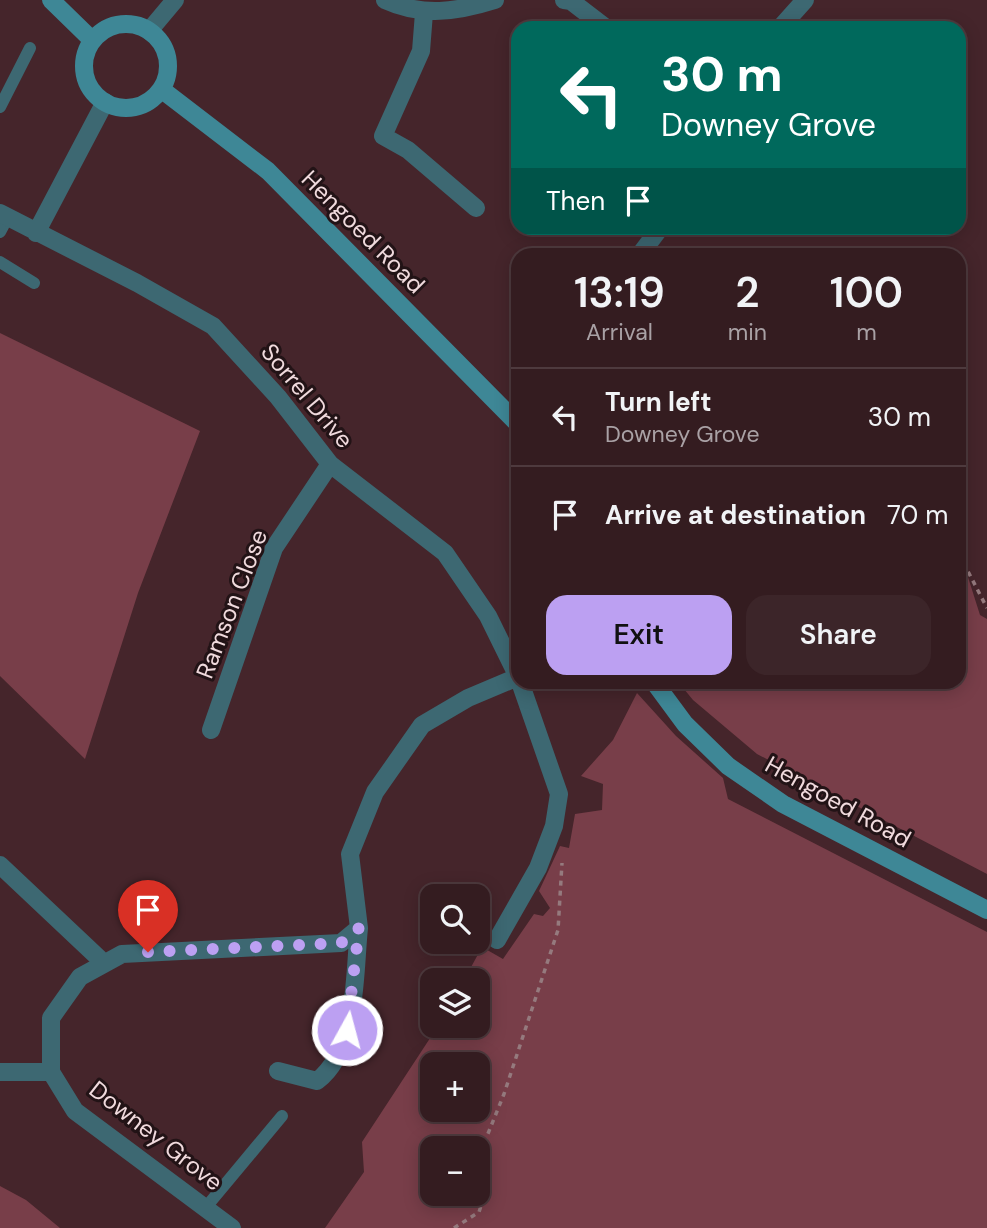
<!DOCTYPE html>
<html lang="en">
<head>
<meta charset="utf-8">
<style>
	:root { --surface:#341c20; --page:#3c2529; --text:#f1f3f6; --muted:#a9a1a5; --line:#4e3a3e; --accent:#bca0f2 }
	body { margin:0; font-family:"DM Sans",sans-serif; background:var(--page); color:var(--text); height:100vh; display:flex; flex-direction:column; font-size:26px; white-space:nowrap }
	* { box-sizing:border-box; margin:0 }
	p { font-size:23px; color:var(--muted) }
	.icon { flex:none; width:38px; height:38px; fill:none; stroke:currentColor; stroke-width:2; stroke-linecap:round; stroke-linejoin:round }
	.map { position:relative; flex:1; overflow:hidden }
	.drawer { position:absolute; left:511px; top:248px; width:455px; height:441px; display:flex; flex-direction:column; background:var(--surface); border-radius:21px; box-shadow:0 4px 18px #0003,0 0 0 2px var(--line) }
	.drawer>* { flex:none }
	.banner { position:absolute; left:511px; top:21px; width:455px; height:214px; border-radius:21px; box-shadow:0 4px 18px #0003,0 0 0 2px var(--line); background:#00695c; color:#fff; overflow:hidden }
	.fabs { position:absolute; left:420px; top:884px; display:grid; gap:14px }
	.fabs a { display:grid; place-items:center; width:70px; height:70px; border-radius:14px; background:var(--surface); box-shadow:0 4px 18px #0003,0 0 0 2px var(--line); font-size:35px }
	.pin { position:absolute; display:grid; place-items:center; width:60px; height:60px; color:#fff; margin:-72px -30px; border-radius:50% 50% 50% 0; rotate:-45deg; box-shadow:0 0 7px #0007 }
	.pin .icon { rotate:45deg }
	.me { position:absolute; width:77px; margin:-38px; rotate:7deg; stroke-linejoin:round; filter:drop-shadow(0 0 5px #0008) }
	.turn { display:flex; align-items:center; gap:24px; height:147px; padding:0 35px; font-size:32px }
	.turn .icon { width:91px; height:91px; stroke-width:2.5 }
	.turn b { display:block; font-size:49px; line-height:60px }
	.then { display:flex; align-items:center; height:66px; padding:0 35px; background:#0003; gap:14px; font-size:26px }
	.eta { display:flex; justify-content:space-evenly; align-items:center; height:119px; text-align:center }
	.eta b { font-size:42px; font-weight:600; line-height:49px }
	.action { display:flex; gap:14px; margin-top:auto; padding:14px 35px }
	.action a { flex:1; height:80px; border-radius:21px; background:var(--accent); color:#111; font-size:28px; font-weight:600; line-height:80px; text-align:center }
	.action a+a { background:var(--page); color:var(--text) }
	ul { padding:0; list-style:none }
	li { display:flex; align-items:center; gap:21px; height:98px; padding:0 35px; border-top:2px solid var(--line) }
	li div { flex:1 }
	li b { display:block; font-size:26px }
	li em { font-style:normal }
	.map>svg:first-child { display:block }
	.green { fill:#783e49; fill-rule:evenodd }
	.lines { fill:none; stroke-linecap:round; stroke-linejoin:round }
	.path { stroke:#957a7e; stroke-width:3.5; stroke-dasharray:5 5; stroke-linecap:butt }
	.lane { stroke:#3d6872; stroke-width:12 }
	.street { stroke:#3d6872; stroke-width:18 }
	.secondary { stroke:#3e8796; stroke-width:18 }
	.route { stroke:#bca0f2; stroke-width:12; stroke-dasharray:0 21.6 }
	.labels { text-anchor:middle; stroke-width:6; stroke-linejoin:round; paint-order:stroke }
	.street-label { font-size:24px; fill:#f0dadd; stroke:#221316 }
</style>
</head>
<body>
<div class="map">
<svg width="987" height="1228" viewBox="0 0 987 1228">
	<rect width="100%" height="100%" fill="#45252b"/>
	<path class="green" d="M 0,333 L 200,431 L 138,593 L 85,759 L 0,676 Z
		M 959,564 L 967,574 L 980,615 L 987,619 L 987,874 L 757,754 L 693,700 L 679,683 L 959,682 Z
		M 637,693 L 676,736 L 723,778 L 728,799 L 987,932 L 987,1228 L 325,1228 L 364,1172 L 362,1142 L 438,1026 L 478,1026 L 478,980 L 464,980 L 482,947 L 503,959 L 534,914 L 543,916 L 550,908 L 539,891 L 560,846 L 569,848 L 575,814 L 602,810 L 603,784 L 581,776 L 613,740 ZM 478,1064 L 478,1110 L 432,1110 L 432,1064 ZM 478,1148 L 478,1194 L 432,1194 L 432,1148 Z
		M 0,1186 L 26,1200 L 60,1228 L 0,1228 Z"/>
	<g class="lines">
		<path class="path" d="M 959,554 L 987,608
			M 454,1228 L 479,1212 L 488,1184 L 485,1141 L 504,1094 L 558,930 L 562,863"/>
		<path class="lane" d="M 0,107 L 30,48
			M 0,232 L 8,217
			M 0,262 L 34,283
			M 207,1206 L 282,1116"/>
		<path class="street" d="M 385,0 C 422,17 457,12 495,0
			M 564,0 L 571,1 L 606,28
			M 424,13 L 421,51 L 383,136 L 408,150 L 476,208
			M 780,28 L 805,0
			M 149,31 L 175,0
			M 0,213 L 137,283 L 213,326 L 278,397 L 330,464 L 445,553 L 488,616 L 518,677
			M 36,233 L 105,102
			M 639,256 L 660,228
			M 211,730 L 274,548 L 330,464
			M 0,865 L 104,963
			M 497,940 L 538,868 L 554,826 L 559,794 L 520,682
			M 278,1071 L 317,1081 C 358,1049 354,975 359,928
			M 0,1072 L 51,1072
			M 232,1228 L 75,1111 L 51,1072 L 51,1018 L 80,977 L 122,954 L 341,943 L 359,928 L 350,854 L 375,792 L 422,725 L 468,698 L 518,677"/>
		<path class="secondary" d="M 51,0 L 92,40
			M84 66a42 42 0 1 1 84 0a42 42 0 1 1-84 0Z
			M 161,89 L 268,171 L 518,424
			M 654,682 L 685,724 L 728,766 L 783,804 L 987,910"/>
	</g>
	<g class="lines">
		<path class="route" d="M 148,952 L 341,943 L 359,928 L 347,1030"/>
	</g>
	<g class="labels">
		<g class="street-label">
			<text transform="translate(363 232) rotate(45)" y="8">Hengoed Road</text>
			<text transform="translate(307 396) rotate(50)" y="8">Sorrel Drive</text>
			<text transform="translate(232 604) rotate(-69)" y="8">Ramson Close</text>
			<text transform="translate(838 802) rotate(29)" y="8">Hengoed Road</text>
			<text transform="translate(156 1136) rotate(38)" y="8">Downey Grove</text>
		</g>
	</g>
</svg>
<div class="fabs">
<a><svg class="icon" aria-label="search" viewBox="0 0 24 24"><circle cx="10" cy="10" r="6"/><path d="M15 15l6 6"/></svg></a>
<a><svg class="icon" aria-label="layers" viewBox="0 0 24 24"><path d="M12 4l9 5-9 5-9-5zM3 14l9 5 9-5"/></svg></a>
<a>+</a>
<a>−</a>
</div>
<div class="pin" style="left:148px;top:952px;background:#d93025"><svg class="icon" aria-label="arrive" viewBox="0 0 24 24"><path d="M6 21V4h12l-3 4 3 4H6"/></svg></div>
<svg class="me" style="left:347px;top:1030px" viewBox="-20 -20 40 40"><circle r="17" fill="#bca0f2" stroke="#fff" stroke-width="3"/><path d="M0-11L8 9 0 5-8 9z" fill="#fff"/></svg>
<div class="banner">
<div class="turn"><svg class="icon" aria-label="left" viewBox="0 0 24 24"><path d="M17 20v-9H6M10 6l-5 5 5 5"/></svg><div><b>30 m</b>Downey Grove</div></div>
<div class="then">Then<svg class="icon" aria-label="arrive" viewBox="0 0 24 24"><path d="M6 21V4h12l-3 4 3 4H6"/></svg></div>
</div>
<section class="drawer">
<div class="eta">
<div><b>13:19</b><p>Arrival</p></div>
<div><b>2</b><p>min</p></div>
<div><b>100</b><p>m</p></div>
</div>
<ul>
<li><svg class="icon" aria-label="left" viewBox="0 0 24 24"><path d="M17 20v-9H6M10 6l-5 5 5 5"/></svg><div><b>Turn left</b><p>Downey Grove</p></div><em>30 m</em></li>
<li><svg class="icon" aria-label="arrive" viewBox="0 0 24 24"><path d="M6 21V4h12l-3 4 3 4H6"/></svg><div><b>Arrive at destination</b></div><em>70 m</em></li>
</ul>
<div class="action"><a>Exit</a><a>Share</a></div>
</section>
</div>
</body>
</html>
